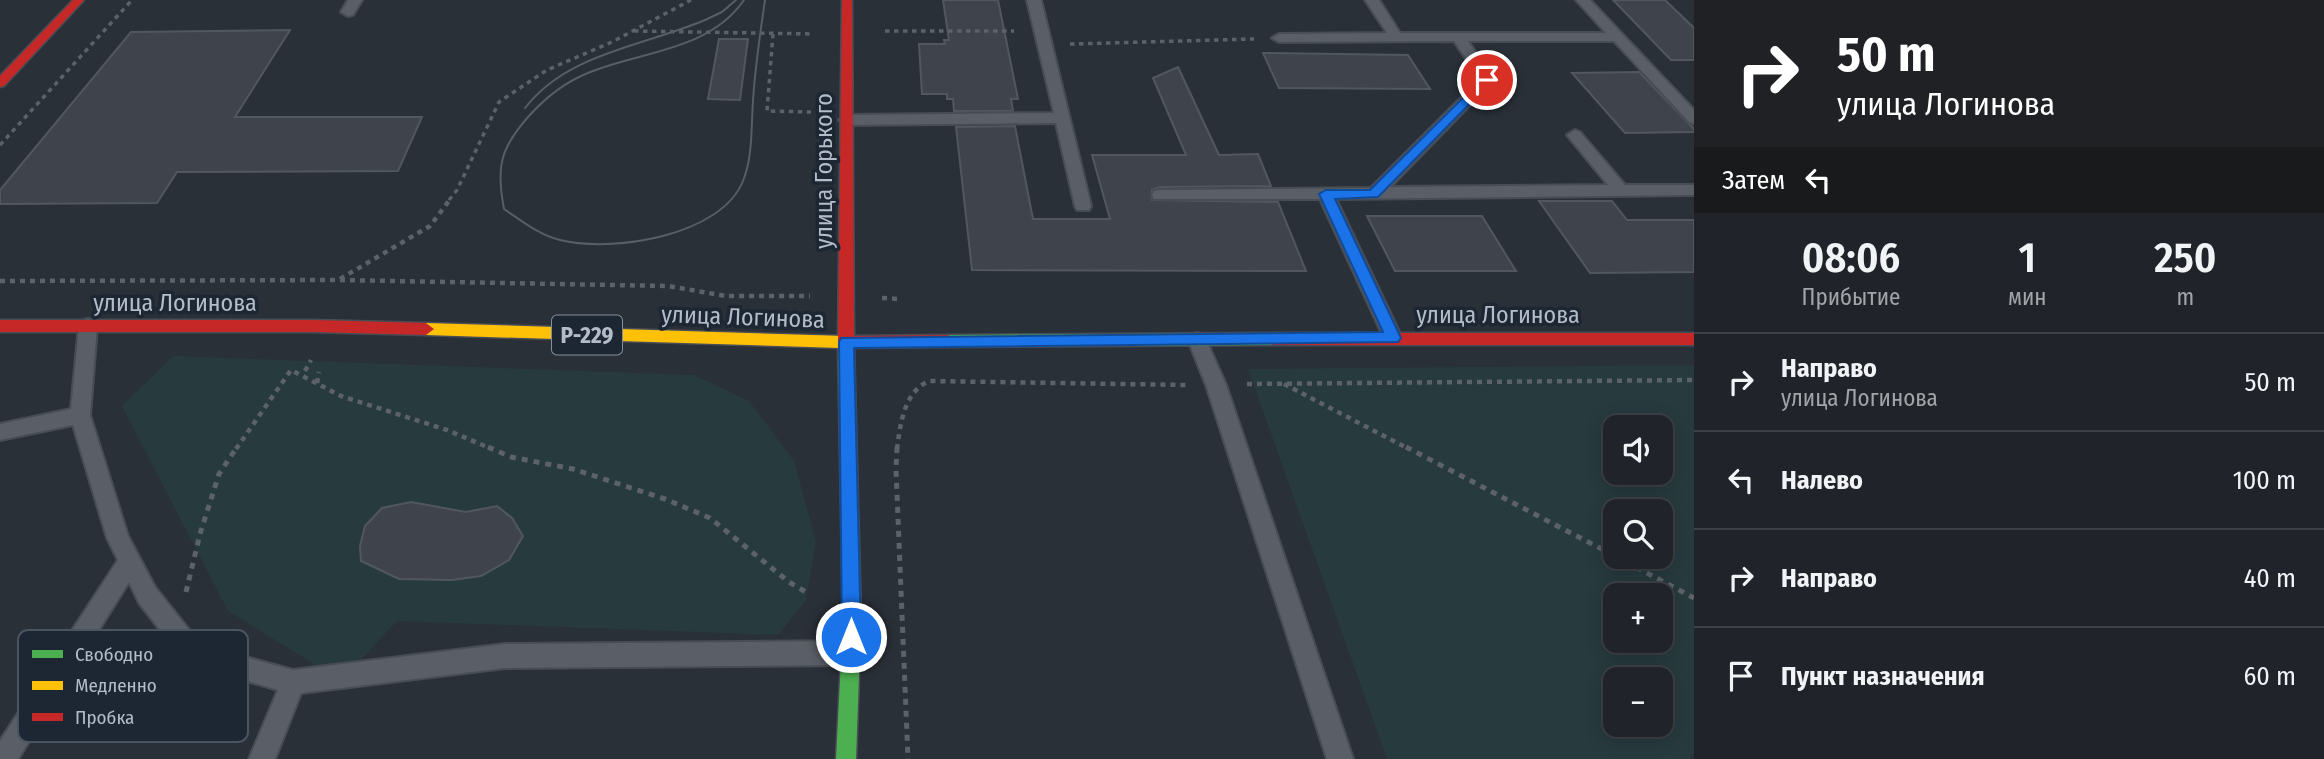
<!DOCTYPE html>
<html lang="ru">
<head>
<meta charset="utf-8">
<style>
	:root { --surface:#20242a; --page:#2d3036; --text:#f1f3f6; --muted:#a2a4a8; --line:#3d4147 }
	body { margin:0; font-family:"Fira Sans Condensed",sans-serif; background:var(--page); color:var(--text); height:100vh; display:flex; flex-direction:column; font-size:26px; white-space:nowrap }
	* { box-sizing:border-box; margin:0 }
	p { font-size:23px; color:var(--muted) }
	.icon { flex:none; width:38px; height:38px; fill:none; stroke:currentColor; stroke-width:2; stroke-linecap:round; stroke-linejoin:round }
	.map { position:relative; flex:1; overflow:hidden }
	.details { display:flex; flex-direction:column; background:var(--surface); width:630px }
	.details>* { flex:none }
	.banner { background:#202124; color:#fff; overflow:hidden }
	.fabs { position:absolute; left:1603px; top:415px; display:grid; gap:14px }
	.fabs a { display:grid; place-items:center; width:70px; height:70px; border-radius:14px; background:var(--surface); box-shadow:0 4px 18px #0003,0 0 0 2px var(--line); font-size:35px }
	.pin { position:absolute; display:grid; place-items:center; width:60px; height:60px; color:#fff; margin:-30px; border:4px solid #fff; border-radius:50%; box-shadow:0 2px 7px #0007 }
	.me { position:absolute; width:77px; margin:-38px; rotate:0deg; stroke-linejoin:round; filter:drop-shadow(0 0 5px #0008) }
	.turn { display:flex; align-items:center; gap:24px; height:147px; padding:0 28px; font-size:32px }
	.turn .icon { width:91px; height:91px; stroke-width:2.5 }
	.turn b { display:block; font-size:49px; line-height:60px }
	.then { display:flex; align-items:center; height:66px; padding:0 28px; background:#0003; gap:14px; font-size:26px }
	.eta { display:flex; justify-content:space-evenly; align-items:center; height:119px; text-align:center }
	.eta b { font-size:42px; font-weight:600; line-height:49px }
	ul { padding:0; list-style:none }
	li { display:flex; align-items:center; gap:21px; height:98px; padding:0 28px; border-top:2px solid var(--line) }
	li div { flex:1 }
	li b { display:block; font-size:26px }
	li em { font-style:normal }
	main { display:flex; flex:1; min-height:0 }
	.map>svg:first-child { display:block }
	.green { fill:#273a3e; fill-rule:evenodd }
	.building { fill:#3f444c; stroke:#52575f; stroke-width:2 }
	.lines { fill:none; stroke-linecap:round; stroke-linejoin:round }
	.lane-casing { stroke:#484c55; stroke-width:4 }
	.fast-casing { stroke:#484c55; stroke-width:3 }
	.slow-casing { stroke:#484c55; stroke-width:3 }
	.jam-casing { stroke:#484c55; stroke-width:3 }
	.path-far2 { stroke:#5c6268; stroke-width:3.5; stroke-dasharray:4.5 4.5; stroke-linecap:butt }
	.path-far1 { stroke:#5c6268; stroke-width:4.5; stroke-dasharray:5 5; stroke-linecap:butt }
	.path { stroke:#5c6268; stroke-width:5; stroke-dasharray:6 6; stroke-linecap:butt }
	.lane { fill:#5a5e66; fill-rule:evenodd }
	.fast { fill:#4caf50; fill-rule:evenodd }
	.slow { fill:#ffc107; fill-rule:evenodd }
	.jam { fill:#c62828; fill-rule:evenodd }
	.tram { stroke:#595d64; stroke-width:2 }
	.route { fill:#1a73e8; stroke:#114b97; stroke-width:2 }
	.labels { text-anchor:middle; stroke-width:7; stroke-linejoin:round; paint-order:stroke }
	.shield { fill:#1d2633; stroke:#878f9c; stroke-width:2 }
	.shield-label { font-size:23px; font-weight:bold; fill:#b4bcc9 }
	.street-label { font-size:24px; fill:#b4bcc9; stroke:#1d2633 }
	.key { fill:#1d2633; stroke:#4a5360; stroke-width:2 }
	.key-label { font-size:19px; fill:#b4bcc9 }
</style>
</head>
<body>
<main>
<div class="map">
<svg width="1694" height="759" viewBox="0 0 1694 759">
	<rect width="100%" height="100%" fill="#2a3038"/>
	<path class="green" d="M 173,356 L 694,375 L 749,401 L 794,461 L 816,542 L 806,600 L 778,635 L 397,621 L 355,666 L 322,669 L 228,611 L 122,406 Z
		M 1694,365 L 1694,755 L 1690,755 L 1691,759 L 1387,759 L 1248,369 ZM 1615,427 L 1661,427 L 1661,472 L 1615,472 ZM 1615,511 L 1661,511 L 1661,556 L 1615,556 ZM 1615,595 L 1661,595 L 1661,640 L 1615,640 ZM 1615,679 L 1661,679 L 1661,724 L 1615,724 Z"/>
	<path class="building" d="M 943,0 L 998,0 L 1018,99 L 1011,99 L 1013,111 L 954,111 L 953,99 L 947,99 L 947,94 L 922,94 L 919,44 L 945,44 L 944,40 L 949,40 Z
		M 1613,0 L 1665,0 L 1694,28 L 1694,60 L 1671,60 Z
		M 290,30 L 235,117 L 422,117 L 398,171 L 177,172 L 157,203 L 0,204 L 0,190 L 131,32 Z
		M 719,39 L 748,39 L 740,100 L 708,99 Z
		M 1263,53 L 1408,55 L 1430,89 L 1279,88 Z
		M 1178,67 L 1219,155 L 1258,154 L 1271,186 L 1160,187 L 1152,190 L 1152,200 L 1278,202 L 1306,271 L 972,270 L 956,127 L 1015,126 L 1033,219 L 1110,219 L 1092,155 L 1186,155 L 1153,78 Z
		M 1639,72 L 1694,129 L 1694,132 L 1625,133 L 1572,73 Z
		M 1539,201 L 1612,201 L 1627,220 L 1694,220 L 1694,272 L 1590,273 Z
		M 1367,216 L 1482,216 L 1516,271 L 1395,271 Z
		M 411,502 L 466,512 L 497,506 L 512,518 L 523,536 L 509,560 L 481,576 L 452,580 L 399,579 L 361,561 L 360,546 L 365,526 L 382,508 Z"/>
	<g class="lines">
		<g class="lane-casing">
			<path id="lane" d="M 348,0 L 362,0 L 353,15 L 348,16 L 341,12 Z
				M 1027,0 L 1041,0 L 1091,206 L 1089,210 L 1077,210 L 1075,206 L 1056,123 L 847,125 L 839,120 L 847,115 L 1054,113 Z
				M 1365,0 L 1379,0 L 1400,33 L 1606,33 L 1576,0 L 1590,0 L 1694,110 L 1694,124 L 1689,122 L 1614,41 L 1468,41 L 1494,80 L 1390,187 L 1608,185 L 1567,135 L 1575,130 L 1580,132 L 1625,185 L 1694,185 L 1694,195 L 1336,199 L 1402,338 L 1400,343 L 1386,343 L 1384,338 L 1320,199 L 1154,199 L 1152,195 L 1154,191 L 1160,190 L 1371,188 L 1480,79 L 1454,41 L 1279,42 L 1272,38 L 1279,34 L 1387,33 Z
				M 88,319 L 94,321 L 97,326 L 90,415 L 128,536 L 155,587 L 201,645 L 293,670 L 505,644 L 851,641 L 859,645 L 863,653 L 859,661 L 851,665 L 505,668 L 301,693 L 275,759 L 249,759 L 278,690 L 186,663 L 139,603 L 129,582 L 18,759 L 0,759 L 0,741 L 118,560 L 107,538 L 73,425 L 0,440 L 0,424 L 71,409 L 79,326 L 82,321 Z
				M 1197,333 L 1204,335 L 1226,385 L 1353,759 L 1327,759 L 1206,385 L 1188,340 L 1190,335 Z"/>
		</g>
		<g class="fast-casing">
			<path id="fast" d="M 1272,333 L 1280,339 L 1272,345 L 948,347 L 940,341 L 948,335 Z
				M 846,338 L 854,344 L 861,620 L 856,759 L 836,759 L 843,620 L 838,344 Z"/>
		</g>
		<g class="slow-casing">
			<path id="slow" d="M 426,323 L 846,336 L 851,338 L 854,344 L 846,350 L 840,348 L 426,335 L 418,329 Z"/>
		</g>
		<g class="jam-casing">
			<path id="jam" d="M 73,0 L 84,0 L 4,86 L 0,87 L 0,76 Z
				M 842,0 L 852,0 L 854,336 L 948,335 L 956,341 L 948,347 L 846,348 L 838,342 Z
				M 0,320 L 314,320 L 426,323 L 434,329 L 426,335 L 314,332 L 0,332 Z
				M 1272,333 L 1694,333 L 1694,345 L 1272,345 L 1264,339 Z"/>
		</g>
		<path class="path-far2" d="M 634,31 L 814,34
			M 885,31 L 1014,31
			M 773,34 L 767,111 L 811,112
			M 1070,44 L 1254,39
			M 0,145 L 132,0
			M 449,200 L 457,190 L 499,102 L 547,70 L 612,42 L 691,0"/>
		<path class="path-far1" d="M 340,279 L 430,226 L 451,198
			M 0,281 L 338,280 L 668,286 L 726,296 L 810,296
			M 882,298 L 899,299
			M 305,371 L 311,360
			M 317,383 L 319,372
			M 1247,384 L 1694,380
			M 1284,384 L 1409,449
			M 236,449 L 291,370 L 341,396 L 447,430 L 492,449
			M 897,449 C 900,426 904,390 930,381 L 1186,385"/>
		<path class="path" d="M 488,447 L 511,457 L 573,469 L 665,499 L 710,518 L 789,582 L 809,594
			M 897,447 L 896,470 L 908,759
			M 1406,447 L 1615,556
			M 1615,556 L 1694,598
			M 186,592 L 200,534 L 219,474 L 237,447"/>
		<use href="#lane" class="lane"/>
		<use href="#fast" class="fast"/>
		<use href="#slow" class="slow"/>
		<use href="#jam" class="jam"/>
		<path class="tram" d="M 744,0 C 709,51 641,51 588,73 C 565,82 545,98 528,117 C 500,149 496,167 504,209 C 522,221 539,235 560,240 C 612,253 721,236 743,181 C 753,156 751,128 753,101 C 755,67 760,34 765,0
			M 525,108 C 567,53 644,46 705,20 L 722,12 L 736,0"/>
	</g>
	<path class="route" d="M 1483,78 L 1493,80 L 1378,197 L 1335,199 L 1401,338 L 1398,342 L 854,348 L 861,637 L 858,643 L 851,646 L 845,643 L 842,637 L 839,342 L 841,338 L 1383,332 L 1319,194 L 1326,190 L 1370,190 Z"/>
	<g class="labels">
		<rect class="shield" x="552" y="315.5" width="70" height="39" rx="5"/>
		<g class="shield-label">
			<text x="587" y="343">Р-229</text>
		</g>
		<g class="street-label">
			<text transform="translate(824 171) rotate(-90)" y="8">улица Горького</text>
			<text x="175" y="311">улица Логинова</text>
			<text x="1498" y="323">улица Логинова</text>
			<text transform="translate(743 317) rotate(2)" y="8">улица Логинова</text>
		</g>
	</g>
	<rect x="18" y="630" width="230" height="112" rx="10" class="key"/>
	<rect x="32" y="650" width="31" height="8" fill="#4caf50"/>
	<rect x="32" y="681" width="31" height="9" fill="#ffc107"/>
	<rect x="32" y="713" width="31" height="8" fill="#c62828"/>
	<g class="key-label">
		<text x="75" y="661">Свободно</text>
		<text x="75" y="692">Медленно</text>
		<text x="75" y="724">Пробка</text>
	</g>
</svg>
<div class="fabs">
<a><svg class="icon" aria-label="sound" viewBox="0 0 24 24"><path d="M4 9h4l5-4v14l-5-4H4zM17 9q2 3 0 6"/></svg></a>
<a><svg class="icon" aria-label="search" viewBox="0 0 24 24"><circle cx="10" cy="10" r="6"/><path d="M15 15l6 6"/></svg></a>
<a>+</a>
<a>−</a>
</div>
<div class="pin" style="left:1487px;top:80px;background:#d93025"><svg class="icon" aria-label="arrive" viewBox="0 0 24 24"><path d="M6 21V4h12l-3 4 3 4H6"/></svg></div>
<svg class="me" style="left:851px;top:637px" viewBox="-20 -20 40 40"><circle r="17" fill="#1a73e8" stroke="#fff" stroke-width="3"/><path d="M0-11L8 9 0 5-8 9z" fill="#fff"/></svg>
</div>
<section class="details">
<div class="banner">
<div class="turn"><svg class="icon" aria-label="right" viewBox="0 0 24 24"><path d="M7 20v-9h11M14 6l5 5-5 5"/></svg><div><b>50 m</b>улица Логинова</div></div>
<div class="then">Затем<svg class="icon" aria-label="left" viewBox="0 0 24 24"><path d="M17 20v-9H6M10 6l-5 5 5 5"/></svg></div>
</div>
<div class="eta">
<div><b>08:06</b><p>Прибытие</p></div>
<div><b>1</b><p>мин</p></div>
<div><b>250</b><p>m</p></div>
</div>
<ul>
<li><svg class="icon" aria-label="right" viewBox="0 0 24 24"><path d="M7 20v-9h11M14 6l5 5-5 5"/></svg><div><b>Направо</b><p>улица Логинова</p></div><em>50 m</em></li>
<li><svg class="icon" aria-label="left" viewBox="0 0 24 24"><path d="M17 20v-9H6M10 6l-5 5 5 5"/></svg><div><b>Налево</b></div><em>100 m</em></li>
<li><svg class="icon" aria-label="right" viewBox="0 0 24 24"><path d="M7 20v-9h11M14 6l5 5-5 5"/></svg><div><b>Направо</b></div><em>40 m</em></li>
<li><svg class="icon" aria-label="arrive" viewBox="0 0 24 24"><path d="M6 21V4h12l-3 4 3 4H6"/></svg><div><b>Пункт назначения</b></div><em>60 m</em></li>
</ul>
</section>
</main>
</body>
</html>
